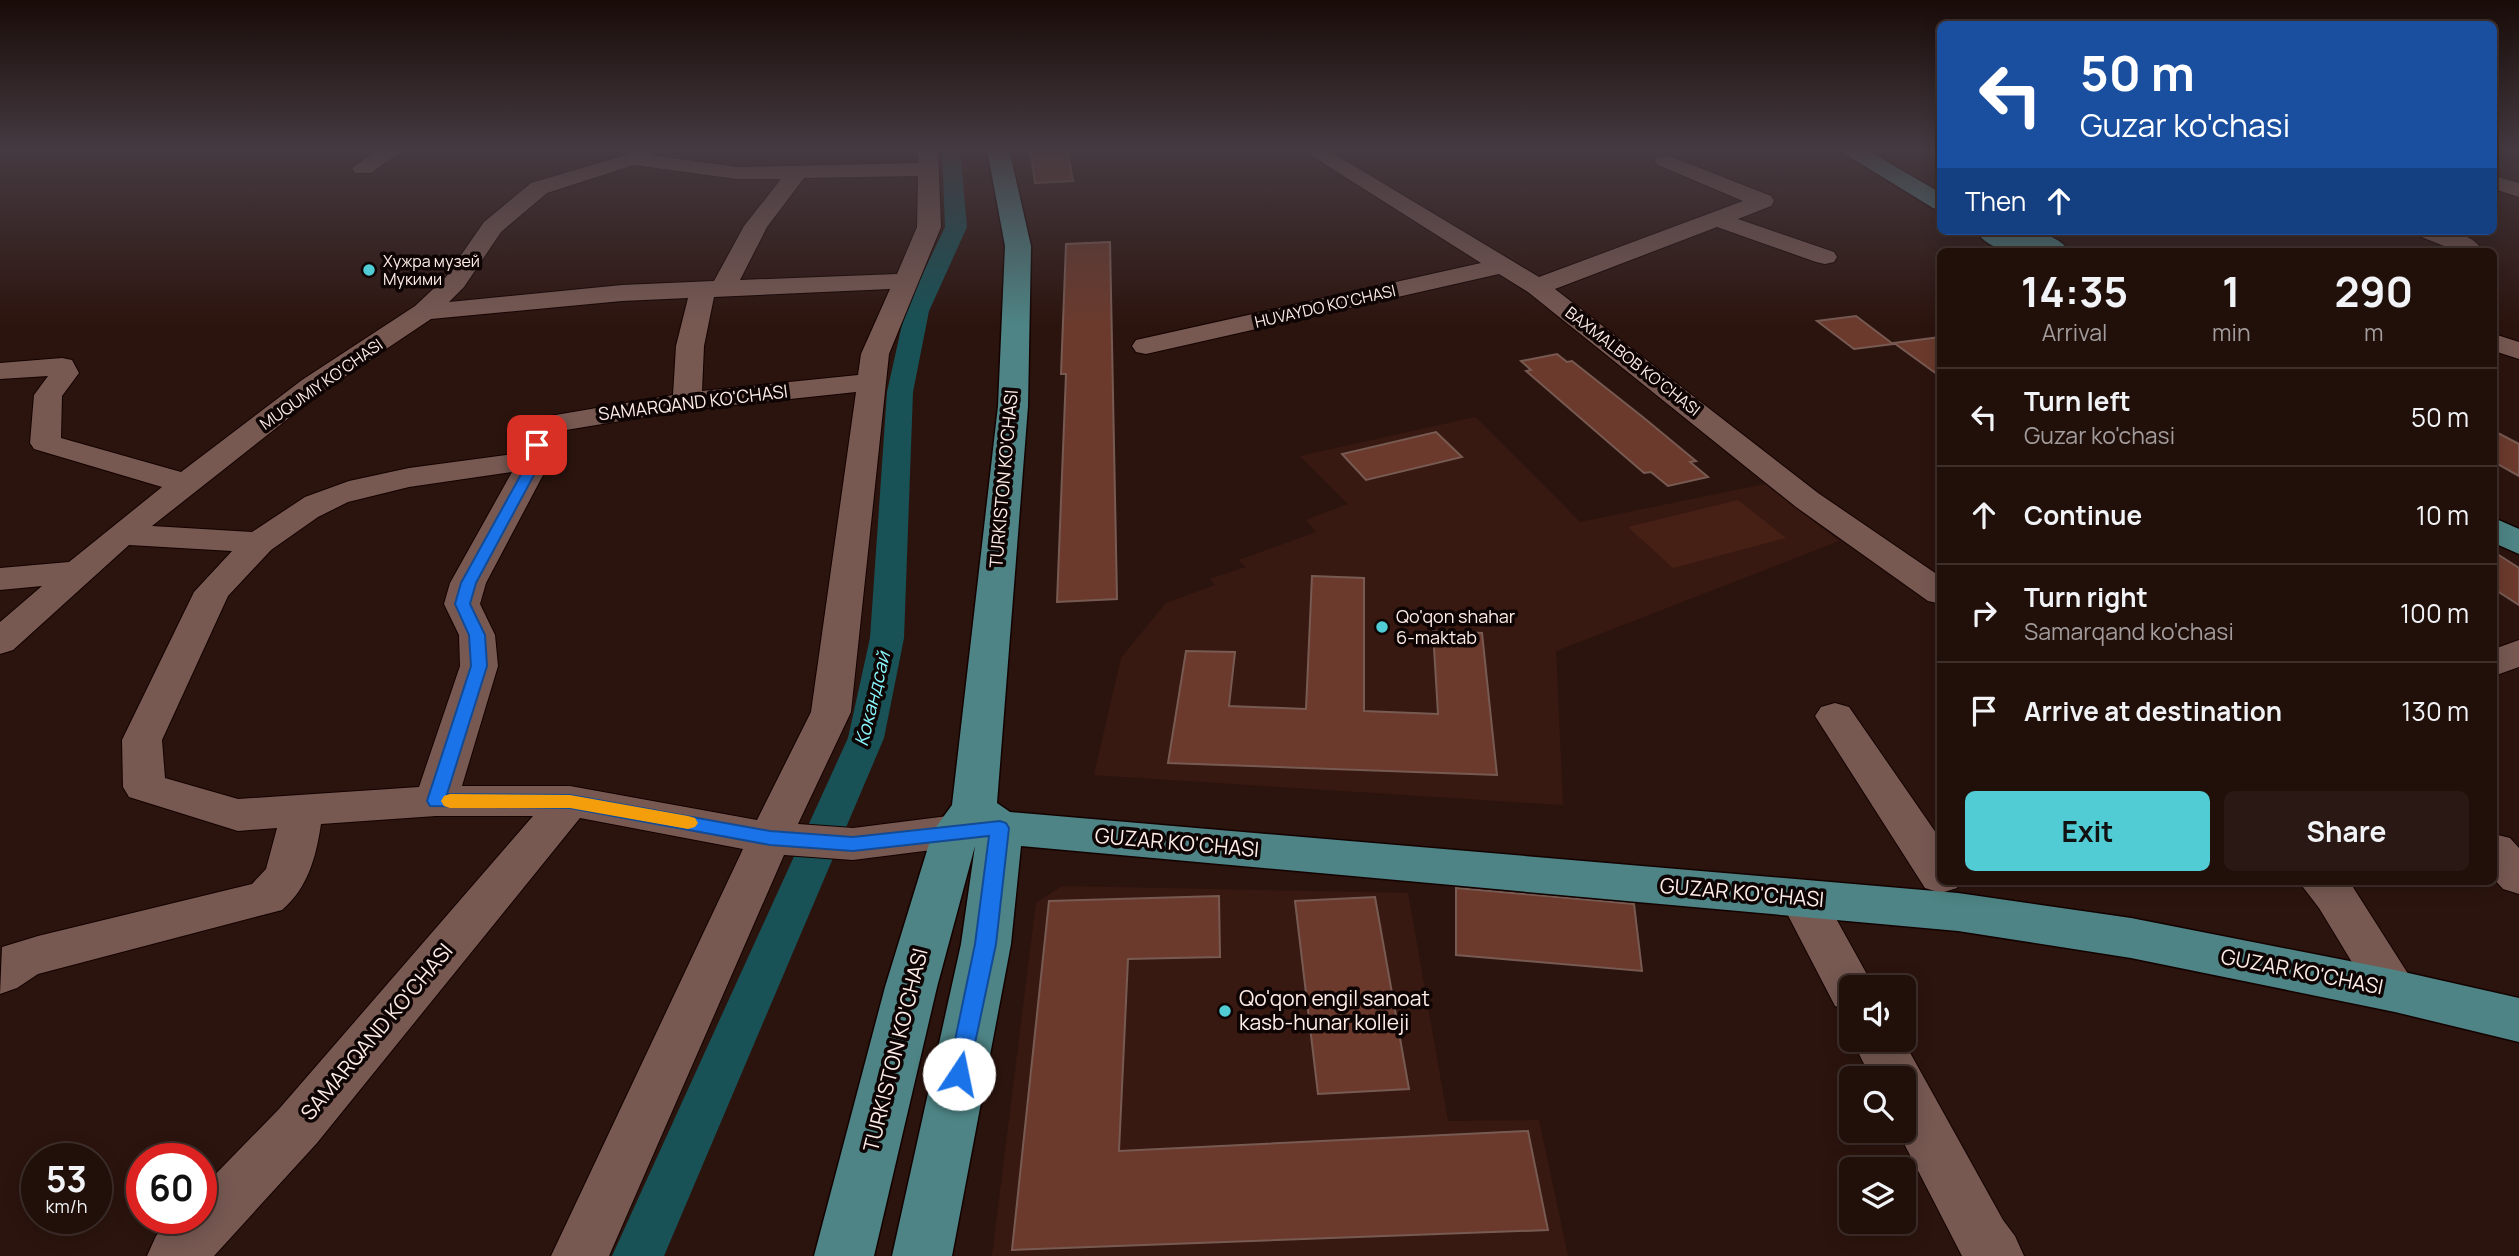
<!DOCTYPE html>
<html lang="en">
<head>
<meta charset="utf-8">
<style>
	:root { --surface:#210f0a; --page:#291813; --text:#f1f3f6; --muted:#a29c9c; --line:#3e2f2b; --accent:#51ccd4 }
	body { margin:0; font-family:Manrope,sans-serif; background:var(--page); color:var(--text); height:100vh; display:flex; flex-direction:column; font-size:26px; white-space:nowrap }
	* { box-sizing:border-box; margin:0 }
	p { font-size:23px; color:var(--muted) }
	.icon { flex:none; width:38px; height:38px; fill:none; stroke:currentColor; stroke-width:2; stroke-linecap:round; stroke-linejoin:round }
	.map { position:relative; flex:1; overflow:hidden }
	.side { position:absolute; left:1937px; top:248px; width:560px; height:637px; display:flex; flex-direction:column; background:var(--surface); border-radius:10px; box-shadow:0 4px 18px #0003,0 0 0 2px var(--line) }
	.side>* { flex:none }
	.top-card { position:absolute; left:1937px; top:21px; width:560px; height:214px; border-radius:10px; box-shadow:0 4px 18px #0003,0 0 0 2px var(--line); background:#1a4fa0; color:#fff; overflow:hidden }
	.tools { position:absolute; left:1839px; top:975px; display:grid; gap:14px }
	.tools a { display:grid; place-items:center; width:77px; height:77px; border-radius:10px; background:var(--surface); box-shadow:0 4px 18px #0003,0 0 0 2px var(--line); font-size:35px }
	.speed { position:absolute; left:21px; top:1143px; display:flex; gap:14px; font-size:35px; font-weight:700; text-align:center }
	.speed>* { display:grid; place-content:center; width:91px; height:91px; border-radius:50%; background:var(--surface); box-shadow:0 4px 18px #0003,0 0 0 2px var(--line); line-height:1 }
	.speed small { font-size:18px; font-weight:400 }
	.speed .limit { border:10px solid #d22; background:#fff; color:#111 }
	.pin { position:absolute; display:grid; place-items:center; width:60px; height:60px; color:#fff; margin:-30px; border-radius:14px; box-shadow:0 4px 10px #0006 }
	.me { position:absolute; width:77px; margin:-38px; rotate:11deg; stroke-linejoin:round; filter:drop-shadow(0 0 5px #0008) }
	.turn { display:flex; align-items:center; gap:24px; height:147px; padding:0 28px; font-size:32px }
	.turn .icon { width:91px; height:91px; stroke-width:2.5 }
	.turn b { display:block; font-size:49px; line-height:60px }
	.then { display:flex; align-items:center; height:66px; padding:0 28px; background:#0003; gap:14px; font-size:26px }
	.eta { display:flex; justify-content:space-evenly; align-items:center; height:119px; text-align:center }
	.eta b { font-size:42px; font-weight:700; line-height:49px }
	.cta { display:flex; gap:14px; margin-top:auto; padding:14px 28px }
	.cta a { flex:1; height:80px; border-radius:10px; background:var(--accent); color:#111; font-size:28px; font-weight:700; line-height:80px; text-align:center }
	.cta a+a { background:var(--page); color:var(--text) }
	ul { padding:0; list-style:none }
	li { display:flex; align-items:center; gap:21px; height:98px; padding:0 28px; border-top:2px solid var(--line) }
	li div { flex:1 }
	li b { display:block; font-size:26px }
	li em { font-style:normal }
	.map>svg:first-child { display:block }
	.built { fill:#381911 }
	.green { fill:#461f15 }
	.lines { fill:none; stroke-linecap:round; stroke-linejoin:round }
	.canal { fill:#185256; fill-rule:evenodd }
	.building { fill:#6b3a2d; stroke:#775a52; stroke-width:2 }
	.minor-casing { stroke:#130200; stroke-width:2 }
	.major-casing { stroke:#130200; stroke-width:3 }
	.minor { fill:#775952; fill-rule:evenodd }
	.major { fill:#4e8485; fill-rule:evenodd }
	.route { fill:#1a73e8; stroke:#114b97; stroke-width:2 }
	.slow { fill:#f59e0b }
	.poi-dot { fill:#51ccd4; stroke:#0d0403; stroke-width:2.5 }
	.labels { text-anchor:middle; stroke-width:7; stroke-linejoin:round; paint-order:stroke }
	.far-poi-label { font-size:16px; fill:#feece7; stroke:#0d0403; text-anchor:start }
	.far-street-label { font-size:16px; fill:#feece7; stroke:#0d0403 }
	.street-label { font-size:18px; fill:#feece7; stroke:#0d0403 }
	.poi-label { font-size:18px; fill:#feece7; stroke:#0d0403; text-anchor:start }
	.water-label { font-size:19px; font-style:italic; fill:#88f7fe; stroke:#0d0403 }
	.near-street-label { font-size:21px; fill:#feece7; stroke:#0d0403 }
	.near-poi-label { font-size:21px; fill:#feece7; stroke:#0d0403; text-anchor:start }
</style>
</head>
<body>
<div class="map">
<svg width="2519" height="1256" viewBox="0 0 2519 1256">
	<rect width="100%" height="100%" fill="#2c140e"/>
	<path class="built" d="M 1475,417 L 1580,522 L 1765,484 L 1839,541 L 1556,651 L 1563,805 L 1094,775 L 1121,658 L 1166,603 L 1215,585 L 1210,579 L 1246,567 L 1239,560 L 1316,532 L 1306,520 L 1348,504 L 1300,456 Z
		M 1062,886 L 1408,893 L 1448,1121 L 1539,1120 L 1568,1256 L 992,1256 L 1036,903 Z"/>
	<path class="green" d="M 1738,500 L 1786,538 L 1673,568 L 1628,527 Z"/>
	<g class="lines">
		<path class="canal" d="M 942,149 L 960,149 L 967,227 L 929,311 L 913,392 L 904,638 L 884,738 L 664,1256 L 612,1256 L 848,738 L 870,638 L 887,392 L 905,311 L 945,227 Z"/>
	</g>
	<path class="building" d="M 1030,149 L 1067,149 L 1073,181 L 1035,183 Z
		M 1110,242 L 1117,599 L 1057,602 L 1066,374 L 1061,374 L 1066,244 Z
		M 1856,316 L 1893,344 L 1854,349 L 1817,321 Z
		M 1941,337 L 1941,377 L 1894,343 Z
		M 1557,354 L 1567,362 L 1572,361 L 1644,418 L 1696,461 L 1690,462 L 1708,477 L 1668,486 L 1651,472 L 1644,473 L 1526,371 L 1531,370 L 1521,361 Z
		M 2494,431 L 2519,444 L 2519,476 L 2494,462 Z
		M 1436,432 L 1462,457 L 1366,480 L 1342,454 Z
		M 2494,552 L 2519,568 L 2519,605 L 2494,589 Z
		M 1312,576 L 1364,578 L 1364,711 L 1438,714 L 1433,631 L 1482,633 L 1497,775 L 1168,763 L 1186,651 L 1235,652 L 1229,706 L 1306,709 Z
		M 1456,888 L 1634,904 L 1642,971 L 1456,955 Z
		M 1219,896 L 1220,957 L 1128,959 L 1119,1151 L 1528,1131 L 1548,1230 L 1012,1250 L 1049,901 Z
		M 1375,897 L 1409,1089 L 1318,1094 L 1295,901 Z"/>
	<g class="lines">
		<g class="minor-casing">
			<path id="minor" d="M 379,149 L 405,149 L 371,173 L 355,173 L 352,168 Z
				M 633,149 L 658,149 L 652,155 L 737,167 L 918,163 L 918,149 L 938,149 L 941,227 L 889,354 L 851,712 L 798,824 L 853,828 L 956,815 L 971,820 L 978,831 L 971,842 L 956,847 L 853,860 L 784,855 L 609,1256 L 551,1256 L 743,849 L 580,818 L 317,1143 L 214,1256 L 147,1256 L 156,1236 L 173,1218 L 201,1218 L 201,1189 L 279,1109 L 533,816 L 436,816 L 321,824 C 316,857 308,888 282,910 L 38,974 L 17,988 L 0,994 L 2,947 L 38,936 L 252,884 L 266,869 L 277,828 L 238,831 L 129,797 L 123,787 L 122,740 L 194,592 L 232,551 L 129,545 L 13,650 L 0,654 L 0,622 L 42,586 L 0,590 L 0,568 L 69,562 L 162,487 L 34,449 L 30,443 L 34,395 L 48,376 L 0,379 L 0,363 L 62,358 L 72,360 L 79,373 L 62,396 L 61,438 L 181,472 L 302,380 L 415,306 L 446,277 L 484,222 L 531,183 L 626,155 ZM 634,165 L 737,179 L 781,179 L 744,226 L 714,281 L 622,285 L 449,302 L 464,287 L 501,232 L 547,193 ZM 918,176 L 917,227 L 897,274 L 740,280 L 767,227 L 804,178 ZM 890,289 L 861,354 L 858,375 L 702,391 L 704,346 L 714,297 ZM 688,298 L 676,346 L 673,395 L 532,419 L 524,431 L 521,453 L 409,468 L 349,481 L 305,497 L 252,532 L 152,526 L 322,392 L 431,319 L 622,301 ZM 856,392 L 811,712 L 757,820 L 570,786 L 462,786 L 498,666 L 495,635 L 480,604 L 486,583 L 551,460 L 554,432 L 687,410 ZM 512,472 L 450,583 L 444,604 L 459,635 L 460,666 L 419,787 L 238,799 L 165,778 L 162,740 L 228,596 L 271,550 L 318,517 L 348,502 L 409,487 Z
				M 1301,149 L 1326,149 L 1539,277 L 1743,201 L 1658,165 L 1654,161 L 1658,157 L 1672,157 L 1771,196 L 1774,201 L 1771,206 L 1738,219 L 1834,252 L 1837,257 L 1834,262 L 1825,264 L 1816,262 L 1717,227 L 1555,289 L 1818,493 L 1941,577 L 1941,604 L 1928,601 L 1796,507 L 1528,292 L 1499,274 L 1146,354 L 1136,352 L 1132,346 L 1136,340 L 1481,263 Z
				M 2494,176 L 2519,183 L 2519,197 L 2494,189 Z
				M 2415,231 C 2435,231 2467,229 2480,247 L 2477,252 L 2459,252 L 2419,236 Z
				M 2494,334 L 2519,342 L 2519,359 L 2494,351 Z
				M 2519,640 L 2519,667 L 2494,676 L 2494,649 Z
				M 1835,703 L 1849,707 L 1941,840 L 1941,882 L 1960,882 L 1957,888 L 1941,893 L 1925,888 L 1815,716 L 1821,707 Z
				M 2494,834 L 2510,838 L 2519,848 L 2519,894 L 2503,889 L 2494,879 Z
				M 1802,880 L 1818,886 L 1874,987 L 1852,987 L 1852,1012 L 1835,1006 L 1779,898 L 1786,886 Z
				M 2299,882 L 2351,884 L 2419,991 L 2412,1005 L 2395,1011 L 2378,1005 L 2319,908 Z
				M 1852,1040 L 1903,1040 L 2003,1220 L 2015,1236 L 2024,1256 L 1962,1256 L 1897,1130 L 1904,1130 L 1904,1078 L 1871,1078 Z"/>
		</g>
		<g class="major-casing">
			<path id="major" d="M 987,149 L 1009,149 L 1031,246 L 1028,406 L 997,803 L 1010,812 L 1958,893 L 2131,918 L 2395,970 L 2519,998 L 2519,1042 L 2395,1012 L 2131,958 L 1958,931 L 1021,846 L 1011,944 L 952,1256 L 892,1256 L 961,944 L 975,846 L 937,987 L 874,1256 L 814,1256 L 885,987 L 933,831 L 952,805 L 998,406 L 1005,246 Z
				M 1837,149 L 1865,149 L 1941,193 L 1941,210 L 1933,208 Z
				M 1976,231 L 2006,231 L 2011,234 L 2009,231 C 2031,231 2056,232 2070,252 L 2035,250 L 2037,252 C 2014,252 1990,252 1976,231 Z
				M 2494,518 L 2519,529 L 2519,554 L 2494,543 Z"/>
		</g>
		<use href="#minor" class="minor"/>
		<use href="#major" class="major"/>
	</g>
	<linearGradient id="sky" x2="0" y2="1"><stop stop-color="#180b08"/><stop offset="0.46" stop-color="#453a41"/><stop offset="1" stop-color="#453a41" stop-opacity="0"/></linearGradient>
	<rect width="2519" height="325" fill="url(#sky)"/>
	<path class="route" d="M 537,441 L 544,445 L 542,460 L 476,583 L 470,604 L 485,635 L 487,666 L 447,794 L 570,795 L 770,831 L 853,837 L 1000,821 L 1006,823 L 1009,828 L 996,944 L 967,1081 L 959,1084 L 951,1081 L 948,1074 L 975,944 L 989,836 L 853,851 L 770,845 L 570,808 L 430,806 L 427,801 L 471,666 L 469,635 L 455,604 L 461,583 L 529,460 L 531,445 Z"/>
	<path class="slow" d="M 450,794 L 570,795 L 688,816 L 695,818 L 698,823 L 695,827 L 688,829 L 570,808 L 450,808 L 444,806 L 441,801 L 444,796 Z"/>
	<g class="poi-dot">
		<circle cx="369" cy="270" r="7"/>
		<circle cx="1382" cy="627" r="7"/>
		<circle cx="1225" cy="1011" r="7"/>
	</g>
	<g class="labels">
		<g class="far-poi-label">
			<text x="383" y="267">Хужра музей<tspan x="383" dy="18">Мукими</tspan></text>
		</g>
		<g class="far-street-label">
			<text transform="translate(1325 306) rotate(-13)" y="6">HUVAYDO KO'CHASI</text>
			<text transform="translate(1633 361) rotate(38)" y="6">BAXMALBOB KO'CHASI</text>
			<text transform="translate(321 384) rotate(-35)" y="6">MUQUMIY KO'CHASI</text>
		</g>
		<g class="street-label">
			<text transform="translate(693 403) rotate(-7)" y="6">SAMARQAND KO'CHASI</text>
			<text transform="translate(1004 479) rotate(-85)" y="6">TURKISTON KO'CHASI</text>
		</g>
		<g class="poi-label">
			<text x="1396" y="623">Qo'qon shahar<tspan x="1396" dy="21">6-maktab</tspan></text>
		</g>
		<g class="water-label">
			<text transform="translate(872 699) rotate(-76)" y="7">Кокандсай</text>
		</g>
		<g class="near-street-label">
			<text transform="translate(1177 843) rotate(5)" y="7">GUZAR KO'CHASI</text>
			<text transform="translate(1742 893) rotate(5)" y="7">GUZAR KO'CHASI</text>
			<text transform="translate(2302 972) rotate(11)" y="7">GUZAR KO'CHASI</text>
			<text transform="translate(377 1032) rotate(-50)" y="7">SAMARQAND KO'CHASI</text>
			<text transform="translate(896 1050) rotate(-76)" y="7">TURKISTON KO'CHASI</text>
		</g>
		<g class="near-poi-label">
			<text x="1239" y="1006">Qo'qon engil sanoat<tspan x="1239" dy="24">kasb-hunar kolleji</tspan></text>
		</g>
	</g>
</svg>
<div class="tools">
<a><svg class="icon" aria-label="sound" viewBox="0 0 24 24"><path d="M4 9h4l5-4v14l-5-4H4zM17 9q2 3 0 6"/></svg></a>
<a><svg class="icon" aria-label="search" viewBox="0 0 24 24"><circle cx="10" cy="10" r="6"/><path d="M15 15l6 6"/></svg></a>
<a><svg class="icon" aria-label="layers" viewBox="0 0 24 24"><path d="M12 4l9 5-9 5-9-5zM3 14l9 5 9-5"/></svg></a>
</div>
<div class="speed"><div>53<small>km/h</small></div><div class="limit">60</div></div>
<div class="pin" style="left:537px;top:445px;background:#d93025"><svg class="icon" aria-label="arrive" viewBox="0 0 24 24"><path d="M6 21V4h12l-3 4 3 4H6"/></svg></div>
<svg class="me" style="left:959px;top:1074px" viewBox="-20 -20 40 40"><circle r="19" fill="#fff"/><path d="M0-13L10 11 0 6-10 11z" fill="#1a73e8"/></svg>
<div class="top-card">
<div class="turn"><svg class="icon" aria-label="left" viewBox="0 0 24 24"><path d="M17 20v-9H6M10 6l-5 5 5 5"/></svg><div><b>50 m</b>Guzar ko'chasi</div></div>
<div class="then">Then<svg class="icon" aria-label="ahead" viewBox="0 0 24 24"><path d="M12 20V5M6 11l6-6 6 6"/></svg></div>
</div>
<section class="side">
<div class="eta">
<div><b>14:35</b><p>Arrival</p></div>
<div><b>1</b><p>min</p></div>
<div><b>290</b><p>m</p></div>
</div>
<ul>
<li><svg class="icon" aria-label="left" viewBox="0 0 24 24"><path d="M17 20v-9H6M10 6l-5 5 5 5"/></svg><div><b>Turn left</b><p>Guzar ko'chasi</p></div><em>50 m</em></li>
<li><svg class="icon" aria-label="ahead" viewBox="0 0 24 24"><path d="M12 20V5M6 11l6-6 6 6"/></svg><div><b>Continue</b></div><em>10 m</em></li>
<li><svg class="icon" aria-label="right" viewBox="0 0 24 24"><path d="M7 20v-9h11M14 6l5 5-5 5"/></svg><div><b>Turn right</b><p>Samarqand ko'chasi</p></div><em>100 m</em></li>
<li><svg class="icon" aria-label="arrive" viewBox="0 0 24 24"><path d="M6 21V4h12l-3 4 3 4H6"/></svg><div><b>Arrive at destination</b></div><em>130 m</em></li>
</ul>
<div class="cta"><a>Exit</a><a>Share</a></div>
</section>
</div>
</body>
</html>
